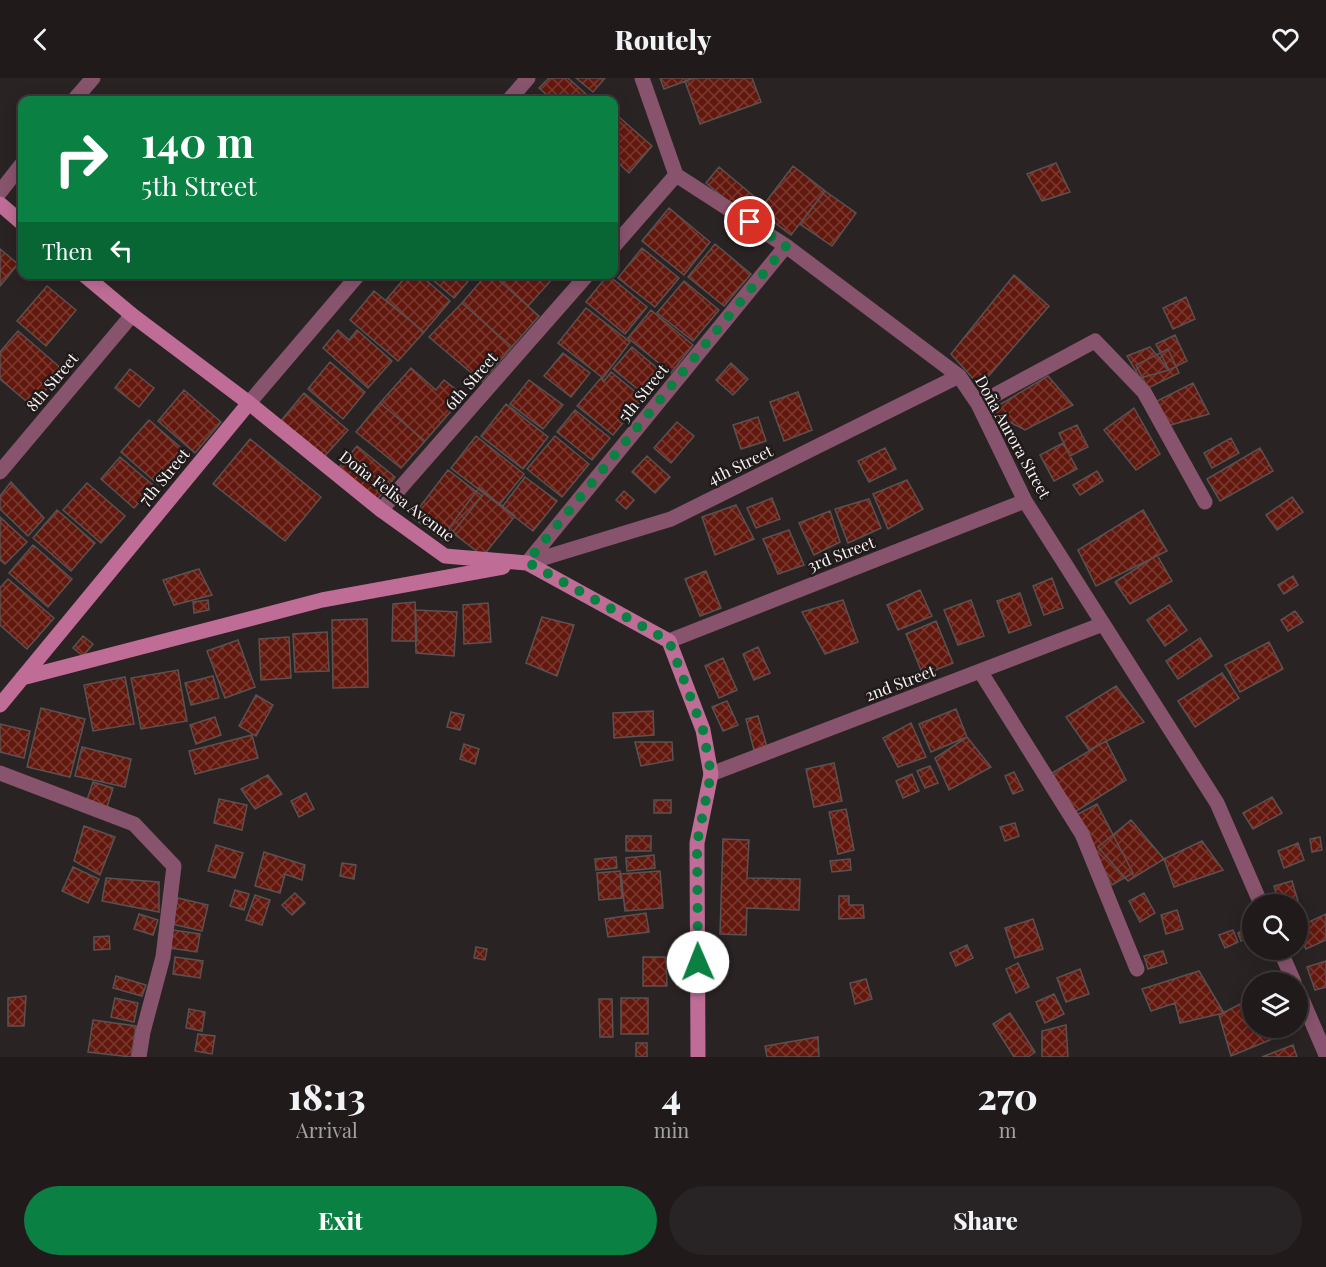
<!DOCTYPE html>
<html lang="en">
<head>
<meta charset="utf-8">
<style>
	:root { --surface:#201a1b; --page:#282324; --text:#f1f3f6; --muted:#a2a1a3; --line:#3d383a; --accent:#0b8043 }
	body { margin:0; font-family:"Playfair Display",serif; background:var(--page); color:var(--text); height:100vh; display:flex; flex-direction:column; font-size:22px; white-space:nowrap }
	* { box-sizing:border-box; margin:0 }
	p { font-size:20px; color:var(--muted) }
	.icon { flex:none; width:33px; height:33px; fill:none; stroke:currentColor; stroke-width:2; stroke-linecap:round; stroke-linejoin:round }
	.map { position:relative; height:979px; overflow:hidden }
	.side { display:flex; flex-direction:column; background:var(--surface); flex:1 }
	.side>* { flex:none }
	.guide { position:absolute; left:18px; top:18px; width:600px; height:183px; border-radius:12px; box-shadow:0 3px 15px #0003,0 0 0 2px var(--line); background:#0b8043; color:#fff; overflow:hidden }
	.controls { position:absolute; left:1242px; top:816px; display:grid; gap:12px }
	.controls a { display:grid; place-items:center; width:66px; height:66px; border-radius:50%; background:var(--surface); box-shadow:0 3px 15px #0003,0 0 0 2px var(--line); font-size:30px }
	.pin { position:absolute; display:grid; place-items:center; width:51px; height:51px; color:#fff; margin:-26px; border:3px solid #fff; border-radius:50%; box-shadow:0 2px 6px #0007 }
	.me { position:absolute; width:66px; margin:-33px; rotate:359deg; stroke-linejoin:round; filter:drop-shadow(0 0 4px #0008) }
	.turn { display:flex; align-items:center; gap:21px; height:126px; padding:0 24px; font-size:27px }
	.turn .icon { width:78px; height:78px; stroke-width:2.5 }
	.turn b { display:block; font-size:42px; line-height:51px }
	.then { display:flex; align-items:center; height:57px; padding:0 24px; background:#0003; gap:12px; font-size:22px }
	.eta { display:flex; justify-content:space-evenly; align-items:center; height:102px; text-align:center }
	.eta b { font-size:36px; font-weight:800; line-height:42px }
	.primary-button { display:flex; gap:12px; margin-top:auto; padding:12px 24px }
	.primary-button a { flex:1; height:69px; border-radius:36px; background:var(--accent); color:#fff; font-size:24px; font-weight:800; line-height:69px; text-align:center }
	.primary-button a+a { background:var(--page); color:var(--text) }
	header { display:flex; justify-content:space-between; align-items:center; height:78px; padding:0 24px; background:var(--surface); font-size:27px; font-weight:800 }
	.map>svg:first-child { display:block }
	.building { fill:url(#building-cross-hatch); stroke:#5a5251; stroke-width:1.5 }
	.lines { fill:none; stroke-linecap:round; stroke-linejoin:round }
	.street { stroke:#88546d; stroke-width:15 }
	.secondary { stroke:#bf6d96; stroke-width:15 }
	.route { stroke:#0b8043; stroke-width:10; stroke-dasharray:0 18 }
	.labels { text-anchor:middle; stroke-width:5; stroke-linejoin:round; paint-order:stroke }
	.street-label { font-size:16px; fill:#f8f3f4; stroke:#201a1a }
</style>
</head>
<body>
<header><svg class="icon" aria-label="back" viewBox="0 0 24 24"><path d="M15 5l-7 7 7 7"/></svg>Routely<svg class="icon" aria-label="heart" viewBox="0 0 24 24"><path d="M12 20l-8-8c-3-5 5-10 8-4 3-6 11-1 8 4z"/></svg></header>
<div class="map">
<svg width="1326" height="979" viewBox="0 0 1326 979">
	<defs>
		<pattern id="building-cross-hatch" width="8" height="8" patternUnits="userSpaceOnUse" patternTransform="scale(1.5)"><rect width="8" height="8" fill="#63180e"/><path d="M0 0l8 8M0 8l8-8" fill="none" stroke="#7a3a32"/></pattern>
	</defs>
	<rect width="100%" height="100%" fill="#2a2324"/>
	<path class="building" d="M 549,0 L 568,0 L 587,17 L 582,22 L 570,22 L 567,20 L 565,22 L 553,22 L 539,10 Z
		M 576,0 L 605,0 L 593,14 Z
		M 660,0 L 694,0 L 664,11 Z
		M 694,0 L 752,0 L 761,24 L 700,46 L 685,3 Z
		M 619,39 L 652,68 L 629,95 L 614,81 L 614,46 Z
		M 1056,85 L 1070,114 L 1042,123 L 1027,96 Z
		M 793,88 L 825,113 L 791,157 L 759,133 Z
		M 719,89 L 756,120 L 743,135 L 706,105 Z
		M 825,113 L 856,135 L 832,168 L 800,146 Z
		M 669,130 L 710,164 L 684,197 L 642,163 Z
		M 715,166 L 751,196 L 724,228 L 688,199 Z
		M 642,170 L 679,200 L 655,229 L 618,200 Z
		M 0,171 L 18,186 L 0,208 Z
		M 408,196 L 419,196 L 450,223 L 424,254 L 386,222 Z
		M 426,196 L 474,196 L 454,220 Z
		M 487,196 L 492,196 L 539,238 L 512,269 L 462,225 Z
		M 492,196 L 551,196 L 554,199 L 528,228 Z
		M 608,197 L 647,229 L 625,256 L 586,224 Z
		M 1014,197 L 1049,228 L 980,308 L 951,276 Z
		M 684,203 L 719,232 L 693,263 L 657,235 Z
		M 47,208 L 76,232 L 46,268 L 17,243 Z
		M 374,213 L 424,254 L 398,283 L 350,242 Z
		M 1186,219 L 1195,241 L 1173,251 L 1163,230 Z
		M 462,225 L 512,269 L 482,304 L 429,259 Z
		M 586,230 L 630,264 L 603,300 L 558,265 Z
		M 651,232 L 693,267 L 671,295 L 628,260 Z
		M 338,252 L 349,262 L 357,252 L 392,283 L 368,310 L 323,270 Z
		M 18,253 L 63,292 L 32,328 L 0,301 L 0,274 Z
		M 1175,257 L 1187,283 L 1169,292 L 1156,266 Z
		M 632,269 L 663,295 L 645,317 L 613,291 Z
		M 1150,269 L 1169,292 L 1140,300 L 1127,278 Z
		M 1168,271 L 1179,295 L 1148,310 L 1136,287 Z
		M 563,275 L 590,295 L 571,319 L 544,298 Z
		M 330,284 L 365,314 L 343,341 L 308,311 Z
		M 731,285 L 748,301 L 733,317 L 716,302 Z
		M 411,290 L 436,312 L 444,302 L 464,318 L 425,363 L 380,325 Z
		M 130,291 L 154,310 L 139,329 L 115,310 Z
		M 611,294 L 643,320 L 613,357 L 577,328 L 601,300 L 604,303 Z
		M 1048,298 L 1073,327 L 1025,352 L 989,333 Z
		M 529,302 L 563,327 L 543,351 L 510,326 Z
		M 1193,305 L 1209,336 L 1167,348 L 1155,324 Z
		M 184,312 L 221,344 L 195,375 L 158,343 Z
		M 798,314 L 812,352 L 784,363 L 770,324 Z
		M 304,315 L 348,352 L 323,380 L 280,344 Z
		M 380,325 L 425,363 L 401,390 L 356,354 Z
		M 506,326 L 548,359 L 523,391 L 481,358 Z
		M 1134,330 L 1160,376 L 1136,392 L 1104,352 Z
		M 575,332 L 610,360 L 592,382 L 557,354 Z
		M 758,339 L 766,363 L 741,371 L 733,347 Z
		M 149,342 L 188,376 L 160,408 L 121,374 Z
		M 677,344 L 694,358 L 671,385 L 654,370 Z
		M 1077,347 L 1088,369 L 1070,378 L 1059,355 Z
		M 476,358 L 524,396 L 499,427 L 451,390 Z
		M 555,358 L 589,386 L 562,419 L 527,391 Z
		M 1231,360 L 1239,375 L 1212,390 L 1204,375 Z
		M 250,361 L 321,419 L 285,463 L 213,406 Z
		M 1063,365 L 1077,391 L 1054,403 L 1040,377 Z
		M 357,368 L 395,399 L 377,422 L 338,391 Z
		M 885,370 L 896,391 L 869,404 L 858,383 Z
		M 1260,370 L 1273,393 L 1220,423 L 1207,401 Z
		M 647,378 L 670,399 L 655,415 L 632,394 Z
		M 120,379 L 154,408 L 134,430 L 101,401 Z
		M 448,392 L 482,418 L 445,464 L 412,439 Z
		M 1097,393 L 1103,403 L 1080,417 L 1073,407 Z
		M 525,399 L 557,423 L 533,453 L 502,429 Z
		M 907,402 L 923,431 L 888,451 L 873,416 Z
		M 11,404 L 44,440 L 28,458 L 0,431 L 0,418 Z
		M 87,405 L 125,438 L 101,465 L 63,432 Z
		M 479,410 L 515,438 L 483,478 L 448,451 Z
		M 624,413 L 634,422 L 626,431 L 616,422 Z
		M 1292,419 L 1303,434 L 1277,452 L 1266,437 Z
		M 772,420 L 780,441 L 756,450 L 747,430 Z
		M 869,421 L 881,450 L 848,465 L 835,431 Z
		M 736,427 L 754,461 L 715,477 L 702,439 Z
		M 57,432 L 95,465 L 71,493 L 33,460 Z
		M 1143,432 L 1167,473 L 1096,508 L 1078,472 Z
		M 830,433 L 840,464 L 814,477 L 799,445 Z
		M 0,439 L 27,464 L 5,486 L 0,482 Z
		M 789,452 L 804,487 L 778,496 L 763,461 Z
		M 33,467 L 72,501 L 48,529 L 9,495 Z
		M 1157,477 L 1172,503 L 1130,526 L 1115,504 Z
		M 199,491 L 212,517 L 174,527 L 163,502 Z
		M 706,493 L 721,530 L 700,538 L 685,501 Z
		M 1293,498 L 1298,507 L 1284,516 L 1278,507 Z
		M 1052,500 L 1063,530 L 1044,537 L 1033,508 Z
		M 8,501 L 54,540 L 27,571 L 0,547 L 0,510 Z
		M 920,512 L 932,538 L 898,552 L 887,527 Z
		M 1020,515 L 1031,547 L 1009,555 L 997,523 Z
		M 208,522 L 209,532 L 194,535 L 193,524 Z
		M 843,522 L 858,564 L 825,576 L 802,534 Z
		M 971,522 L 984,558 L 958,567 L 944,532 Z
		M 415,524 L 417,563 L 392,563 L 393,526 Z
		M 488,525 L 491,564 L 464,566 L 463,527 Z
		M 1169,527 L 1187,552 L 1165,568 L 1147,542 Z
		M 415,532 L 457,534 L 454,578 L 416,575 Z
		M 1295,533 L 1303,544 L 1288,553 L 1281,542 Z
		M 542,539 L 574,547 L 557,598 L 526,585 Z
		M 367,541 L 368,609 L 333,610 L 332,542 Z
		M 936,543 L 953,585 L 923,597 L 906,556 Z
		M 327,554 L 329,593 L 295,594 L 293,556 Z
		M 83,558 L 93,566 L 83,578 L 73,570 Z
		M 289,559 L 291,600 L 261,602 L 259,561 Z
		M 1200,560 L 1212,578 L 1178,601 L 1166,583 Z
		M 238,562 L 255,609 L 225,620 L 207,573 Z
		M 1269,564 L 1283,591 L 1240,614 L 1225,587 Z
		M 758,569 L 770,595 L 754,602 L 743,576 Z
		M 723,580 L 737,612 L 719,620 L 705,588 Z
		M 178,592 L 187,643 L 141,651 L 131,600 Z
		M 1222,595 L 1239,620 L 1195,649 L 1178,623 Z
		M 213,598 L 219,620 L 191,627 L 185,605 Z
		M 125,599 L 134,646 L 93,653 L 84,607 Z
		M 1116,608 L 1144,644 L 1089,672 L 1066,639 Z
		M 256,617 L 273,627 L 256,658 L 239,648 Z
		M 727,623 L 738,647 L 723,653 L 712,629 Z
		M 41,630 L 85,641 L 70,699 L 27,689 Z
		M 956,631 L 967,659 L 931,674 L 919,646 Z
		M 653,633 L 654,657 L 614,660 L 613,635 Z
		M 451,634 L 464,637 L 460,652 L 447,649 Z
		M 758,638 L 767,669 L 754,672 L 746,641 Z
		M 215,639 L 221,657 L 196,666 L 190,647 Z
		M 911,645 L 926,679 L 898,689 L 883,660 Z
		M 0,646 L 30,653 L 24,680 L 0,674 Z
		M 252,657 L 258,680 L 195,696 L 189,673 Z
		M 967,659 L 991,689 L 949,712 L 935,680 Z
		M 1106,663 L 1126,702 L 1075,734 L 1052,695 Z
		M 635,664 L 672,664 L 673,682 L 641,688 Z
		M 464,666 L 479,671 L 475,686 L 460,681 Z
		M 82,669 L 131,681 L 125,709 L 75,698 Z
		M 834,685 L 842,723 L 814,729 L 806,691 Z
		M 930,688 L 938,705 L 925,710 L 917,693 Z
		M 1014,694 L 1023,712 L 1013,716 L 1005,698 Z
		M 912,696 L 919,713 L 903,720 L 896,703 Z
		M 268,697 L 282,716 L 255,731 L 241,711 Z
		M 93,704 L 113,710 L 107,729 L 87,722 Z
		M 306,715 L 314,731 L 299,739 L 291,723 Z
		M 1272,719 L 1282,735 L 1253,751 L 1243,735 Z
		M 219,721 L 247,727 L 242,752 L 214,745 Z
		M 654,722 L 671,722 L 671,735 L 654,735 Z
		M 1097,726 L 1133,795 L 1112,807 L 1076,737 Z
		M 846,731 L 854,772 L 838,776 L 829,734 Z
		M 1131,742 L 1164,781 L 1128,803 L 1098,769 Z
		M 1015,745 L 1019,758 L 1005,763 L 1000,749 Z
		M 84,748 L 115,759 L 100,797 L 74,783 Z
		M 626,758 L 651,758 L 651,773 L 626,773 Z
		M 1320,759 L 1322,772 L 1312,774 L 1310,761 Z
		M 723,761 L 749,762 L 747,800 L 800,801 L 799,832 L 747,830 L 746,857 L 720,856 Z
		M 1202,763 L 1223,792 L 1174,809 L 1164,781 Z
		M 1298,765 L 1304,782 L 1284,790 L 1278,773 Z
		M 216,767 L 243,775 L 235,800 L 208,793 Z
		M 264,774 L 305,787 L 302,802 L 285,796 L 280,815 L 255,808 Z
		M 654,777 L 655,790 L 627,793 L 626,780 Z
		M 616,779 L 617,790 L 596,792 L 595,781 Z
		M 850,781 L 851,792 L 832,794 L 830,783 Z
		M 342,785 L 356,787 L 354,801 L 340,798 Z
		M 73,789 L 99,801 L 88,825 L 62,813 Z
		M 620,793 L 622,820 L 599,822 L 597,795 Z
		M 660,793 L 663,830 L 625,833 L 621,796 Z
		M 106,800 L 159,804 L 159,834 L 102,823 Z
		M 1292,803 L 1301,833 L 1298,834 L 1298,826 L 1279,826 L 1274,808 Z
		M 235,812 L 249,816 L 244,832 L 230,828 Z
		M 295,815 L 305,825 L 292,837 L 282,827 Z
		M 1144,815 L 1155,835 L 1140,844 L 1129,823 Z
		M 255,817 L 270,822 L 262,847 L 246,842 Z
		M 839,818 L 849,818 L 849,827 L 863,827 L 864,840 L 839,841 Z
		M 178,820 L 208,827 L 202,853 L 172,846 Z
		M 1177,832 L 1183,851 L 1166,856 L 1161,837 Z
		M 646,835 L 649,854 L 608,859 L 605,841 Z
		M 139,836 L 158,842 L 153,857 L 134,851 Z
		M 1326,836 L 1326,862 L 1306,871 L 1298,854 L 1298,849 Z
		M 1033,841 L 1043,871 L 1015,880 L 1005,850 Z
		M 1249,850 L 1252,858 L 1241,863 L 1238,855 Z
		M 173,852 L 200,856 L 197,874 L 170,870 Z
		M 1233,852 L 1238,864 L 1225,870 L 1219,857 Z
		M 109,858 L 110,871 L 94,872 L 94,859 Z
		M 967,867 L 973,880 L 956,888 L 950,875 Z
		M 476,869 L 487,871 L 485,882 L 474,880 Z
		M 1163,873 L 1167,885 L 1148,891 L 1144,878 Z
		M 175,879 L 203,883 L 200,900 L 173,896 Z
		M 643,879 L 666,879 L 667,908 L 643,908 Z
		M 1326,883 L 1326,909 L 1315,912 L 1307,889 Z
		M 1018,885 L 1029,909 L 1016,915 L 1006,891 Z
		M 1080,891 L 1089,916 L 1066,924 L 1057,900 Z
		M 1199,893 L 1224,935 L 1180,945 L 1175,925 L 1151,933 L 1142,911 Z
		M 116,898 L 146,907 L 142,918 L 113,910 Z
		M 866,901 L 872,921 L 855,926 L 850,905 Z
		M 1054,916 L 1064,936 L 1045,945 L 1036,924 Z
		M 26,918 L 24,948 L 8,948 L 8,920 Z
		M 115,920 L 138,925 L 134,944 L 111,939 Z
		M 621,920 L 648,920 L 648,956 L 621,956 Z
		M 1252,920 L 1252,950 L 1280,950 L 1282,957 L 1231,978 L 1219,937 Z
		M 599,921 L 612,921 L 613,959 L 600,959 Z
		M 189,931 L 205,934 L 202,953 L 186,950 Z
		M 1010,935 L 1035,974 L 1028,979 L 1014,979 L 993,946 Z
		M 93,942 L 136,948 L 131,979 L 88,974 Z
		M 1066,947 L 1068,979 L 1042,979 L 1042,953 Z
		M 198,956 L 215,958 L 212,976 L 195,973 Z
		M 818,959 L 819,979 L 767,979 L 765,968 Z
		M 636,965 L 647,965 L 647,979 L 636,979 Z
		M 1293,967 L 1297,979 L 1262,979 Z"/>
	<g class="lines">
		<path class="street" d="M 642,0 L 676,97 L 786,168 L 959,298 L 978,326 L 1025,423 L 1217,725 L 1261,826
			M 74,22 L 93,0
			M 509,22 L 528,0
			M 0,114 L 22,86
			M 614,168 L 676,97
			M 249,325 L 359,196
			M 978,326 L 1095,263 L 1144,314 L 1205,424
			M 0,394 L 132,237
			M 381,432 L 588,196
			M 527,485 L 671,441 L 959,298
			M 527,485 L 786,168
			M 669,563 L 1025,423
			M 980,593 L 1082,756 L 1137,891
			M 0,695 L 134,746 L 174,788 L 163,879 L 143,954 L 139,979
			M 711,696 L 1103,546
			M 1280,872 L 1294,904
			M 1298,912 L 1326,977"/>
		<path class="secondary" d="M 0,126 L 22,145
			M 83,196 L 132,237 L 249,325 L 381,432 L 445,478 L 527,485 L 669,563 L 703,652 L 711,696 L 697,765 L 698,979
			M 22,600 L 322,522 L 503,489
			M 0,627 L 249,325"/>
	</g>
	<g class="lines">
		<path class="route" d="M 698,884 L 697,765 L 711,696 L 703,652 L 669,563 L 527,484 L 786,168 L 750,144"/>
	</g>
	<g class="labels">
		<g class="street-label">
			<text transform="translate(471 303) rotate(-49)" y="6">6th Street</text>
			<text transform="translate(52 304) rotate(-50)" y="6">8th Street</text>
			<text transform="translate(643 315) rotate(-51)" y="6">5th Street</text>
			<text transform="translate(1013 359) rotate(61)" y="6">Doña Aurora Street</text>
			<text transform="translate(740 387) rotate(-26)" y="6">4th Street</text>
			<text transform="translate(164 399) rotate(-50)" y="6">7th Street</text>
			<text transform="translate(397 418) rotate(37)" y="6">Doña Felisa Avenue</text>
			<text transform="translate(841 476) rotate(-21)" y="6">3rd Street</text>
			<text transform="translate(900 605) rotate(-21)" y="6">2nd Street</text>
		</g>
	</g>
</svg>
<div class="controls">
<a><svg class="icon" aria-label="search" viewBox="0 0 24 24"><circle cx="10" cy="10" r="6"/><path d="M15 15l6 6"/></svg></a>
<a><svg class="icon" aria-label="layers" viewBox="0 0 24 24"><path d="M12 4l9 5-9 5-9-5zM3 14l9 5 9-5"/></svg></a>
</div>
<div class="pin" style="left:750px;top:144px;background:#d93025"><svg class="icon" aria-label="arrive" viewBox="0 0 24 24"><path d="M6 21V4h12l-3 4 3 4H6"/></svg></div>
<svg class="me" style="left:698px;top:884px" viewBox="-20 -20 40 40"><circle r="19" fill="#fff"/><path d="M0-13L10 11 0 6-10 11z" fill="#0b8043"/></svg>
<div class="guide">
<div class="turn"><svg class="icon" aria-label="right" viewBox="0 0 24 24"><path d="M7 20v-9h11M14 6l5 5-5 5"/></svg><div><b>140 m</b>5th Street</div></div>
<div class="then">Then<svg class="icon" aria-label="left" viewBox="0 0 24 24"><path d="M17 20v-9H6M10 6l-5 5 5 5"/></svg></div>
</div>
</div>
<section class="side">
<div class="eta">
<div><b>18:13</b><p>Arrival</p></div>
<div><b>4</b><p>min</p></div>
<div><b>270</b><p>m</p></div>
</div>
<div class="primary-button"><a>Exit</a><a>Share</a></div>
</section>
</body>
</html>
